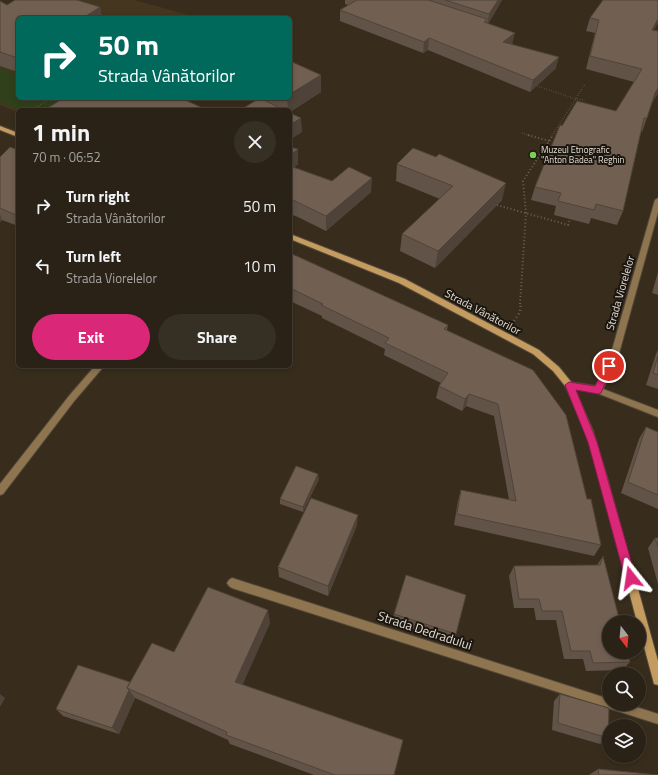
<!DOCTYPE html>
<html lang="en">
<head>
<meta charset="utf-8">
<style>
	:root { --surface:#2a2216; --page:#362f23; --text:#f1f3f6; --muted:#a5a4a1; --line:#463f35; --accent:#db2777 }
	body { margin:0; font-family:"Titillium Web",sans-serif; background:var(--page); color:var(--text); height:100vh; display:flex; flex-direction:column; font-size:15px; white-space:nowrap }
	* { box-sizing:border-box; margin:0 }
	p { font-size:13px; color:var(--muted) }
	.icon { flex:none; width:22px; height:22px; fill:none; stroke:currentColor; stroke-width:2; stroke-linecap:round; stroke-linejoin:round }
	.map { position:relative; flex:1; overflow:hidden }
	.panel { position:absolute; left:16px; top:108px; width:276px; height:260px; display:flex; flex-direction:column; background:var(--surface); border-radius:6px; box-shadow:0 2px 6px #0003,0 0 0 1px var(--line) }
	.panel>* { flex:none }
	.hud { position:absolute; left:16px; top:16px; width:276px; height:84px; border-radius:6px; box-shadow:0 2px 6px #0003,0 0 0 1px var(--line); background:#00695c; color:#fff; overflow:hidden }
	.needle { width:26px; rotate:164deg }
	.fabs { position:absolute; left:602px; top:615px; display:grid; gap:8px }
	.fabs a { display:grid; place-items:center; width:44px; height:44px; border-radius:50%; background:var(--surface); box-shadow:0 2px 6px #0003,0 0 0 1px var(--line); font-size:20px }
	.pin { position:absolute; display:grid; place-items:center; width:34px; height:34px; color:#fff; margin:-17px; border:2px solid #fff; border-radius:50%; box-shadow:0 1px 4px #0007 }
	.me { position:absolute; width:44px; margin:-22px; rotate:345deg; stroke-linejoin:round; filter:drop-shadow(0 0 3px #0008) }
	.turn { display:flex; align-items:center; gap:14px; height:84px; padding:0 16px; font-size:18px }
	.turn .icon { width:52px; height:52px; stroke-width:2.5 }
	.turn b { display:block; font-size:28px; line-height:34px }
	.round { display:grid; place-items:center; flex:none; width:42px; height:42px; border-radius:21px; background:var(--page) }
	.head { display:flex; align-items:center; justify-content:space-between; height:68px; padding:0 16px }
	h1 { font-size:24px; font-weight:700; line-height:30px }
	.action { display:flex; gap:8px; margin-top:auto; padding:8px 16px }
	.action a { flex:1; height:46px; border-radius:24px; background:var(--accent); color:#fff; font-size:16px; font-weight:700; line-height:46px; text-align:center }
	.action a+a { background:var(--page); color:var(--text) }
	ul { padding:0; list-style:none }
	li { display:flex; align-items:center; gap:12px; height:60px; padding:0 16px }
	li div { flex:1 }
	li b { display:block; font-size:15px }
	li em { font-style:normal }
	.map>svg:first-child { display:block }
	.built { fill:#44361f }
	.green { fill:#30401b }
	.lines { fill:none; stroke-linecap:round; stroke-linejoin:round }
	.lane-casing { stroke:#54493a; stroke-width:2 }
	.street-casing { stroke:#54493a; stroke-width:2 }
	.secondary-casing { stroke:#54493a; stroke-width:2 }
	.path-far2 { stroke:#6c6254; stroke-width:1.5; stroke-dasharray:0.5 2; stroke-linecap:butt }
	.path-far1 { stroke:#6c6254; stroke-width:2; stroke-dasharray:1 2.5; stroke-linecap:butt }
	.path { stroke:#6c6254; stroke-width:2.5; stroke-dasharray:1 3; stroke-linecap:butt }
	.lane { fill:#8e7550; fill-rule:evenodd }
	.street { fill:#8e7550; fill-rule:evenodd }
	.secondary { fill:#c59c60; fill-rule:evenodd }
	.wall { fill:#615347 }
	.shaded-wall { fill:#4f4339 }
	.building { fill:#716052; stroke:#4f4339 }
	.route { fill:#db2777; stroke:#8e194d }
	.poi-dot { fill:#7ad156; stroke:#1b160f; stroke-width:1.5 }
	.labels { text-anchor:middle; stroke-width:4; stroke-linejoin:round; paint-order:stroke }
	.far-poi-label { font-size:9px; fill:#e5ded4; stroke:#1b160f; text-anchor:start }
	.street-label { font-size:11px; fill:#e5ded4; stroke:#1b160f }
	.near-street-label { font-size:13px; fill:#e5ded4; stroke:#1b160f }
</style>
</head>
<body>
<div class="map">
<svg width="658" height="775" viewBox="0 0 658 775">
	<rect width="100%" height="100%" fill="#382d1d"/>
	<path class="built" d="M 33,0 L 134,0 L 200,18 L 18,18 L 18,98 L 124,110 L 18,110 L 18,112 L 0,105 L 0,13 Z"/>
	<path class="green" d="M 0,68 L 18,75 L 18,98 L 76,98 L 56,110 L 19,110 L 0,102 Z"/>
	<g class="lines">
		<g class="lane-casing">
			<path id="lane" d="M 232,578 L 609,699 L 609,704 L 627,704 L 658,714 L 658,724 L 232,588 L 229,586 L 227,583 L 229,580 Z"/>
		</g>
		<g class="street-casing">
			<path id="street" d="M 658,198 L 658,212 L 618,357 L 603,389 L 658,410 L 658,417 L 597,393 L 569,388 L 566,387 L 565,385 L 566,383 L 569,382 L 596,386 L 610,357 L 655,200 Z
				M 95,366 L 104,366 L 75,400 L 3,494 L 0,495 L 0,484 L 69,396 Z"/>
		</g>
		<g class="secondary-casing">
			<path id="secondary" d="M 0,126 L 18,133 L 18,137 L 0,130 Z
				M 290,234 L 405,279 L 539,350 L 559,367 L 572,383 L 593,431 L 607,477 L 658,661 L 658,685 L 654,684 L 653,680 L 639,628 L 639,622 L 637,622 L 599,477 L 585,431 L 566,387 L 553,371 L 533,354 L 399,283 L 290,239 Z"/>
		</g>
		<path class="path-far2" d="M 537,86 L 576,99 L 585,100
			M 32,110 L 51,98
			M 522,133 L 531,136
			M 552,136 L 585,84"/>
		<path class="path-far1" d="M 528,135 L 549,141
			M 540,153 L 550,155
			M 497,205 L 568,225 L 570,219
			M 520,304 L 526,213 L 523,181 L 553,135"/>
		<path class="path" d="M 514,321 L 520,312 L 521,303"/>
		<use href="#lane" class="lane"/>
		<use href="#street" class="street"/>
		<use href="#secondary" class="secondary"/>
	</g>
	<path class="wall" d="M 345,0 L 502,0 L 488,24 L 512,44 L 556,68 L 530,92 L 428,50 L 423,53 L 340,21 L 340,10 L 348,5 L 345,4 Z
		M 0,1 L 7,5 L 100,7 L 102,18 L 18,18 L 18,72 L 0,66 Z
		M 590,18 L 658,31 L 658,93 L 652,103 L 642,132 L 641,131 L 623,211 L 617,225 L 591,218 L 589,224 L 554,215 L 556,206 L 531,200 L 535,187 L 562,126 L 616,111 L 634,82 L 586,69 L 595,33 L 586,31 Z
		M 321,75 L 321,92 L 290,112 L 290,110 L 240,110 L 266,101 L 266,98 L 290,98 Z
		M 290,147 L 298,164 L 294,167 L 332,181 L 371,192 L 326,231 L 298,217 L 290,214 Z
		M 18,150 L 18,226 L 2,220 L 0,222 L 0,157 Z
		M 397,164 L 502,200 L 435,268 L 400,251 L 402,234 L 440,199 L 396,181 Z
		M 290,253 L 448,325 L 447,330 L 587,499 L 601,545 L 594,556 L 454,525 L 458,501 L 461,490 L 509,500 L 494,416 L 466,406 L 462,411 L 436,398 L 439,386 L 441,383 L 384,355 L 385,349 L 322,318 L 322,316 L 290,301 Z
		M 658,272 L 658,295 L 652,293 Z
		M 658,350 L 658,389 L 646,385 L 656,354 Z
		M 646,427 L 658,432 L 658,509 L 621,493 L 639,439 Z
		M 319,479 L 303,512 L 280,504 L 280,499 Z
		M 357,525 L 328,596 L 279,577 L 278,567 Z
		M 655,538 L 658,538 L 658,584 L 648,548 Z
		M 603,556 L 630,662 L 622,670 L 586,671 L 583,659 L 564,659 L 556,620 L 536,620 L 534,608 L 514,608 L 509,576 L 514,566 L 597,565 Z
		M 394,614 L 456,634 L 453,643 L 393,622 Z
		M 270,623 L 242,684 L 394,775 L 314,775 L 230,744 L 228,740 L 135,698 L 119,734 L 63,716 L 56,709 L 130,682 L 174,652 Z
		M 560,694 L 608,738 L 600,744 L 552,730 L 554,701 Z
		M 598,769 L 658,775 L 589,775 Z"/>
	<path class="shaded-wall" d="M 498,0 L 502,0 L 487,25 L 489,14 Z
		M 100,7 L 102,18 L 83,18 Z
		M 658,19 L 658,23 L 647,43 L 652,30 Z
		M 515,33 L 512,45 L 503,42 Z
		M 429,38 L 428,50 L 423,53 L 424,42 Z
		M 559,57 L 556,68 L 530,92 L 533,80 Z
		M 321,75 L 321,92 L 290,112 L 290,110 L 288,110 L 287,98 L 290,98 L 290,94 Z
		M 658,88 L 658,93 L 650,107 L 655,93 Z
		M 301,118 L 302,132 L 290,140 L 290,125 Z
		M 298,149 L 298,164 L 290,171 L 290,156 Z
		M 372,178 L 371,192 L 326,231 L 326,216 Z
		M 506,183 L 502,200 L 435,268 L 438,251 Z
		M 0,214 L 2,220 L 0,222 Z
		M 469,394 L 466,406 L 462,411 L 465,399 Z
		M 318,474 L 319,479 L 303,512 L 303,507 Z
		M 358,515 L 357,525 L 328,596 L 328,586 Z
		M 268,610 L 270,623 L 239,693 L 235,682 Z
		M 129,690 L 135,698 L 119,734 L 112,728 Z
		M 0,694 L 5,698 L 0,707 Z"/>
	<path class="building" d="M 15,0 L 77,0 L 100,7 L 83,18 L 18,18 L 18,58 L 0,52 L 0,1 L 7,5 Z
		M 357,0 L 428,0 L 487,19 L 484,22 L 515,33 L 503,42 L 559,57 L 533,80 L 429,38 L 424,42 L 340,10 Z
		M 445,0 L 498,0 L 489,14 Z
		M 603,0 L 658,0 L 658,19 L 652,30 L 658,31 L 658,88 L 655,93 L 647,118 L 644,118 L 623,211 L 596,204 L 594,210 L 558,201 L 561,193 L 535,187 L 560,125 L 562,126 L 577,101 L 616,111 L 642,69 L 590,56 L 599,20 L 590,18 Z
		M 290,61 L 321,75 L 290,94 Z
		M 64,98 L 181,98 L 207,110 L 44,110 Z
		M 260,98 L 284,110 L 240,110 Z
		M 290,113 L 301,118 L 290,125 Z
		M 10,147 L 18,150 L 18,216 L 0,208 L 0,157 Z
		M 290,147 L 298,149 L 290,156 Z
		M 413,148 L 436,157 L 439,154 L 506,183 L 438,251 L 402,234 L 453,186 L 397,164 Z
		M 290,166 L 332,181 L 349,167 L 372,178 L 326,216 L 297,202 L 290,199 Z
		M 290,253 L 448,325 L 444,329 L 533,370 L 566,415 L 587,499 L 591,499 L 601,545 L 457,514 L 461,490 L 516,501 L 498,404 L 469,394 L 465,399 L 439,386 L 448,373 L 385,343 L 389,338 L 321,305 L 323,304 L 290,288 Z
		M 658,356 L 658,375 L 653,373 Z
		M 646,427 L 658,432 L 658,495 L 628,482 Z
		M 296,466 L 318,474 L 303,507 L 280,499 Z
		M 311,498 L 358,515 L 328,586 L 278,567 Z
		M 655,538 L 658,538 L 658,547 Z
		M 603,556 L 620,622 L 609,622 L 609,652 L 628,652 L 630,662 L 593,663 L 590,651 L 571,651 L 562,611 L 542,611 L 539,599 L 519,599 L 514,566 L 600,565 Z
		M 406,575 L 466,595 L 456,634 L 394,614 Z
		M 208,587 L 268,610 L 235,682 L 403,740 L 394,775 L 335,775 L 226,735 L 227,732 L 127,688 L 152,643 L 174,652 Z
		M 78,665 L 130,682 L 127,688 L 129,690 L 112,728 L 56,709 Z
		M 560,694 L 609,708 L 608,738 L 558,723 Z
		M 598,769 L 658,775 L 599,775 Z"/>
	<path class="route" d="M 609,363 L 613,366 L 601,393 L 598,394 L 576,390 L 597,442 L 636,578 L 635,582 L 631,584 L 627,582 L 625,578 L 588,442 L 565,385 L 569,382 L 595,386 L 606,364 Z"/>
	<circle class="poi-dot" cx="533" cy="155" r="4"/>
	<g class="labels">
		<g class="far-poi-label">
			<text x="541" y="153">Muzeul Etnografic<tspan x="541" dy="10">"Anton Badea" Reghin</tspan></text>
		</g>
		<g class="street-label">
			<text transform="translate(620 293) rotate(-74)" y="4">Strada Viorelelor</text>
			<text transform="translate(483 312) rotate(28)" y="4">Strada Vânătorilor</text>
		</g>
		<g class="near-street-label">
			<text transform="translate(425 630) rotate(18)" y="5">Strada Dedradului</text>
		</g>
	</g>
</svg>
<div class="fabs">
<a><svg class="needle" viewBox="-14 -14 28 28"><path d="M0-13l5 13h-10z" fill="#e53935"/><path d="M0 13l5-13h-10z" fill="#a5a4a1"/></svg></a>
<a><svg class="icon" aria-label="search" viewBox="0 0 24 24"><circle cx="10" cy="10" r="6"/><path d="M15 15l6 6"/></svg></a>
<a><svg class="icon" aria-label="layers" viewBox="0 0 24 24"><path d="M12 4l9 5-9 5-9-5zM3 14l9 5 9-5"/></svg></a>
</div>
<div class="pin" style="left:609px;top:366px;background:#d93025"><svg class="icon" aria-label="arrive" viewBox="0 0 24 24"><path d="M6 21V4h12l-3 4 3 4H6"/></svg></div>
<svg class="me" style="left:631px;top:578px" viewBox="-20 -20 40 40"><path d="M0-17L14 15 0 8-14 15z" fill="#db2777" stroke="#fff" stroke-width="4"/></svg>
<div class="hud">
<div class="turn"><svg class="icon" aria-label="right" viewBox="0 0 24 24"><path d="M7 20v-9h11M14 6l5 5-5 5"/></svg><div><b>50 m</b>Strada Vânătorilor</div></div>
</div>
<section class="panel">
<div class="head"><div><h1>1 min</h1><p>70 m · 06:52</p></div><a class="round"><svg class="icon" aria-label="close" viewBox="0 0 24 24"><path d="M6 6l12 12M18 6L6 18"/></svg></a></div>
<ul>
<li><svg class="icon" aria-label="right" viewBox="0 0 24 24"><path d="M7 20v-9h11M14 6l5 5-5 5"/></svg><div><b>Turn right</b><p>Strada Vânătorilor</p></div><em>50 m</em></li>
<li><svg class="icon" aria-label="left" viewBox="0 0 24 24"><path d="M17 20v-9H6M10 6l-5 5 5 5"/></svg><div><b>Turn left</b><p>Strada Viorelelor</p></div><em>10 m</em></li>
</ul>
<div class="action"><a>Exit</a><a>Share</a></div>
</section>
</div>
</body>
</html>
